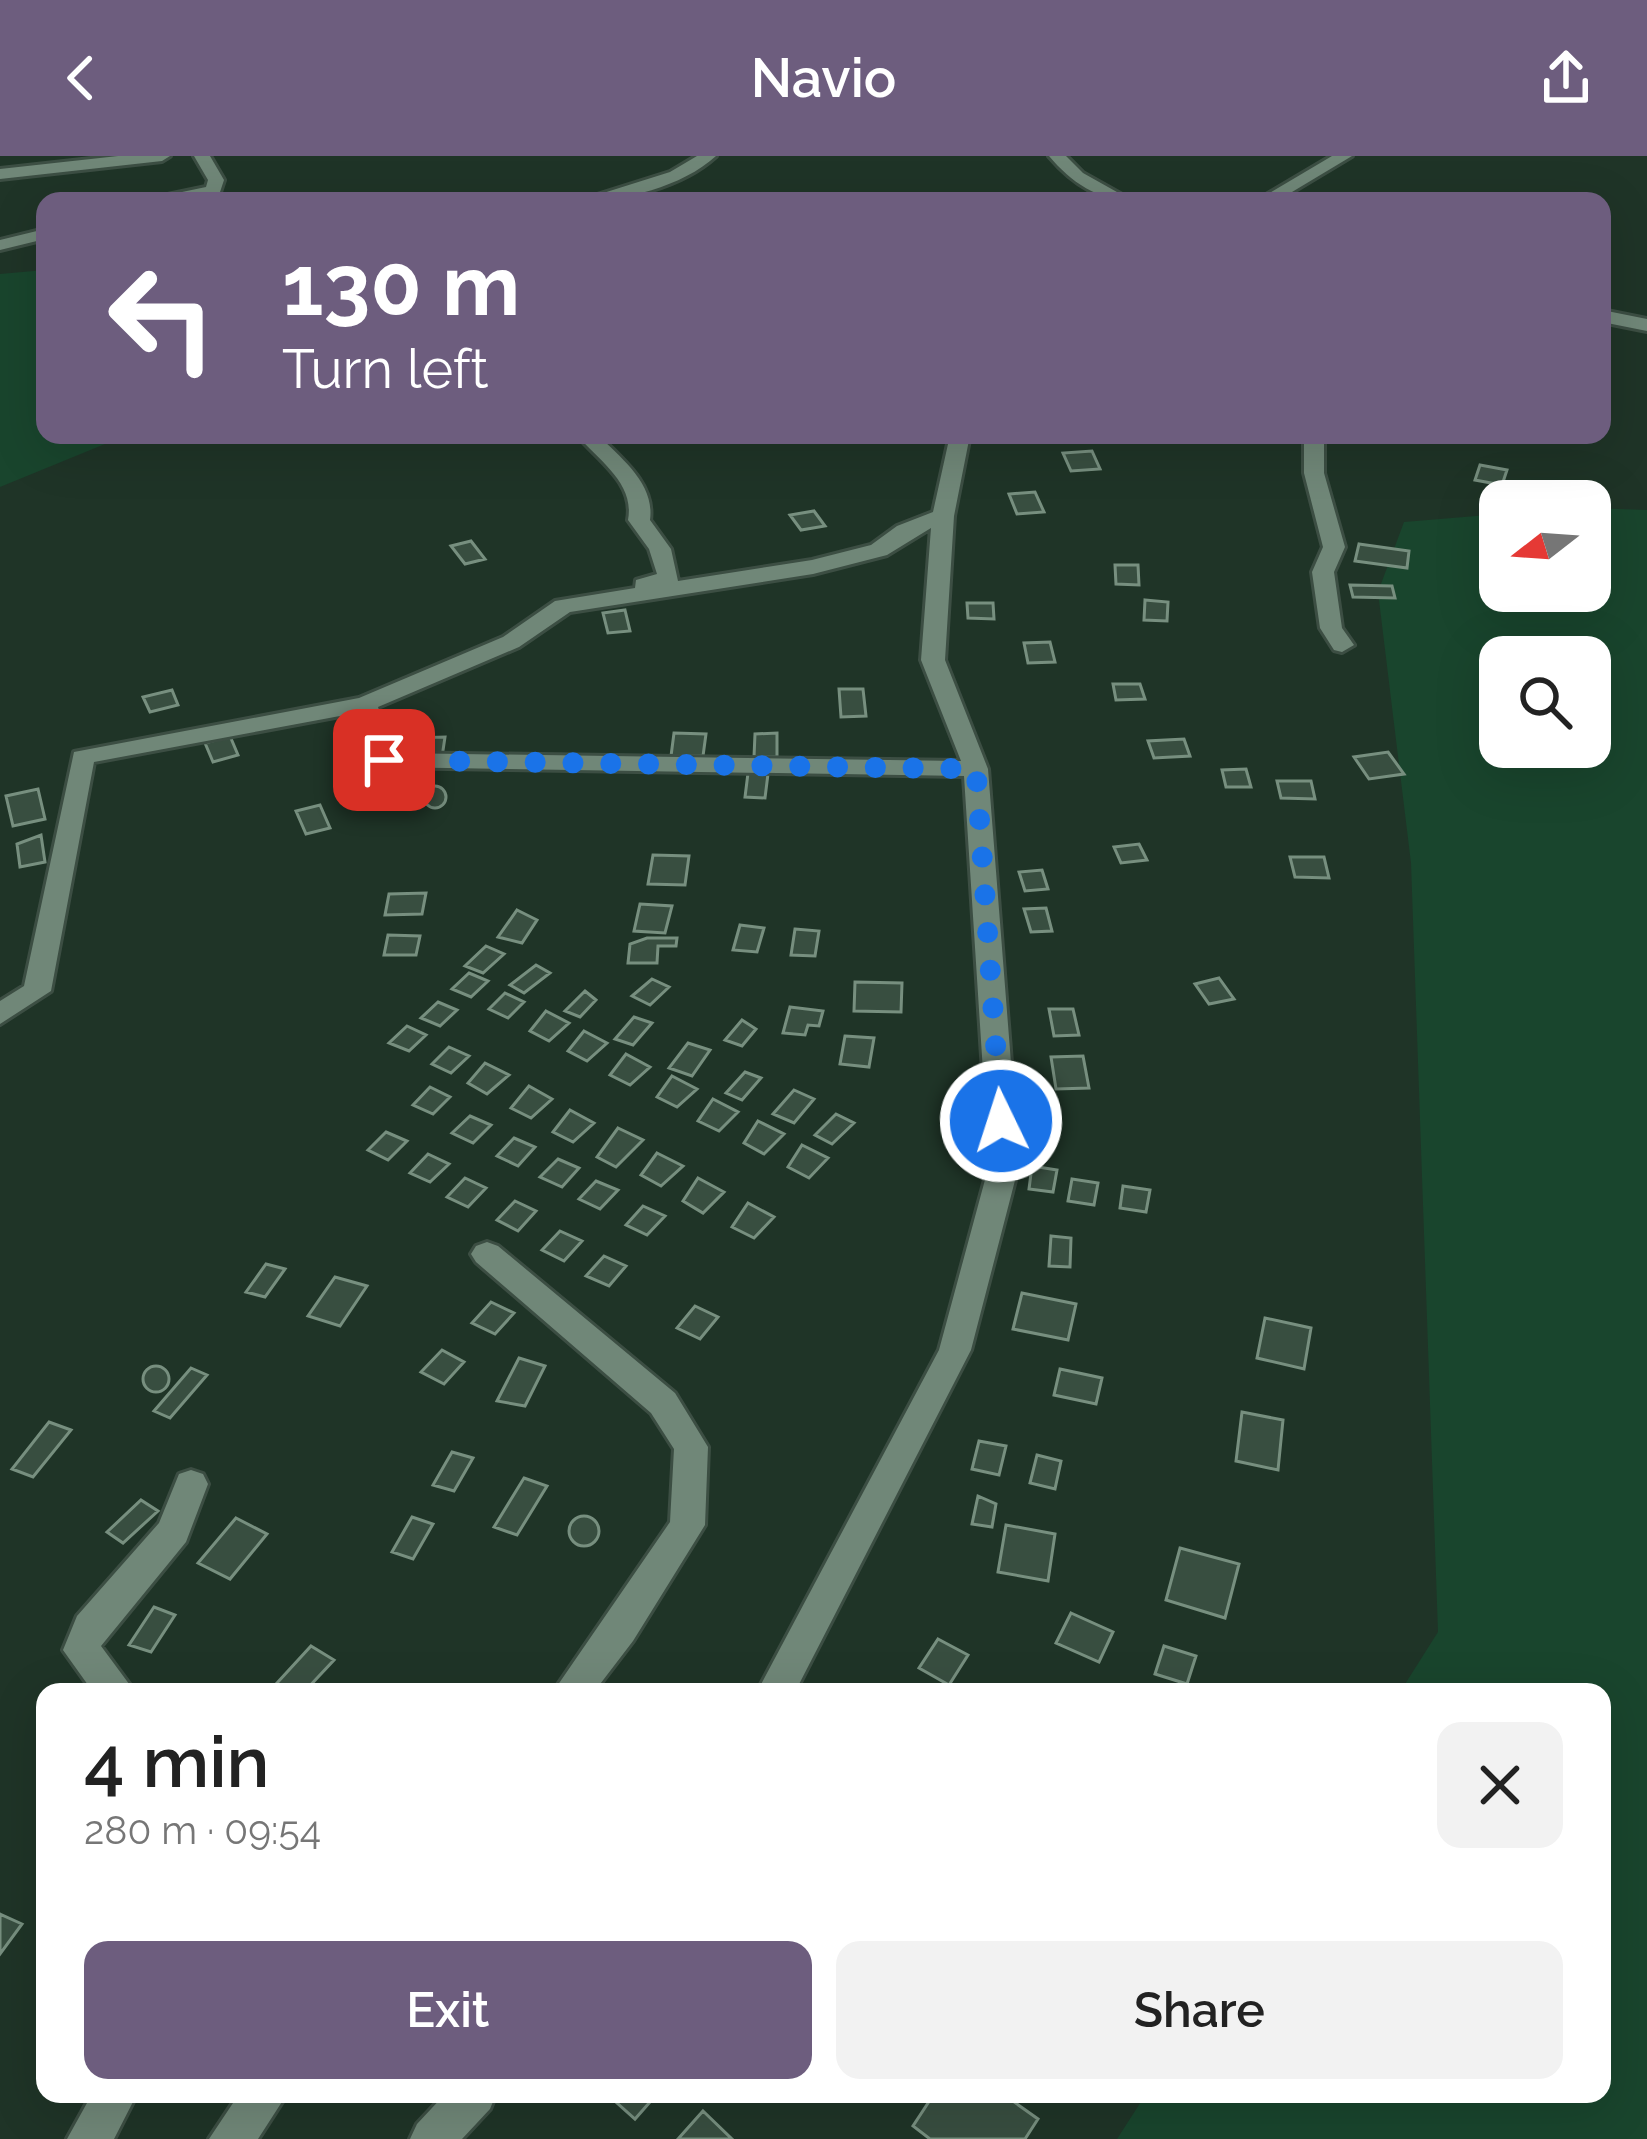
<!DOCTYPE html>
<html lang="en">
<head>
<meta charset="utf-8">
<style>
	:root { --surface:#fff; --page:#f2f2f2; --text:#222; --muted:#767676; --accent:#6d5d7e }
	body { margin:0; font-family:Raleway,sans-serif; background:var(--page); color:var(--text); height:100vh; display:flex; flex-direction:column; font-size:45px; white-space:nowrap }
	* { box-sizing:border-box; margin:0 }
	p { font-size:39px; color:var(--muted) }
	.icon { flex:none; width:66px; height:66px; fill:none; stroke:currentColor; stroke-width:2; stroke-linecap:round; stroke-linejoin:round }
	.map { position:relative; flex:1; overflow:hidden }
	.details { position:absolute; left:36px; top:1527px; width:1575px; height:420px; display:flex; flex-direction:column; background:var(--surface); border-radius:24px; box-shadow:0 12px 48px #0002 }
	.details>* { flex:none }
	.banner { position:absolute; left:36px; top:36px; width:1575px; height:252px; border-radius:24px; box-shadow:0 12px 48px #0002; background:#6d5d7e; color:#fff; overflow:hidden }
	.needle { width:78px; rotate:253deg }
	.controls { position:absolute; left:1479px; top:324px; display:grid; gap:24px }
	.controls a { display:grid; place-items:center; width:132px; height:132px; border-radius:24px; background:var(--surface); box-shadow:0 12px 48px #0002; font-size:60px }
	.pin { position:absolute; display:grid; place-items:center; width:102px; height:102px; color:#fff; margin:-51px; border-radius:24px; box-shadow:0 6px 18px #0006 }
	.me { position:absolute; width:132px; margin:-66px; rotate:356deg; stroke-linejoin:round; filter:drop-shadow(0 0 9px #0008) }
	.turn { display:flex; align-items:center; gap:42px; height:252px; padding:0 48px; font-size:54px }
	.turn .icon { width:156px; height:156px; stroke-width:2.5 }
	.turn b { display:block; font-size:84px; line-height:102px }
	.round { display:grid; place-items:center; flex:none; width:126px; height:126px; border-radius:24px; background:var(--page) }
	.head { display:flex; align-items:center; justify-content:space-between; height:204px; padding:0 48px }
	h1 { font-size:72px; font-weight:600; line-height:90px }
	.button { display:flex; gap:24px; margin-top:auto; padding:24px 48px }
	.button a { flex:1; height:138px; border-radius:24px; background:var(--accent); color:#fff; font-size:48px; font-weight:600; line-height:138px; text-align:center }
	.button a+a { background:var(--page); color:var(--text) }
	header { display:flex; justify-content:space-between; align-items:center; height:156px; padding:0 48px; background:var(--accent); color:#fff; font-size:54px; font-weight:600 }
	.map>svg:first-child { display:block }
	.green { fill:#19452d; fill-rule:evenodd }
	.building { fill:#384e40; stroke:#778f7f; stroke-width:3 }
	.lines { fill:none; stroke-linecap:round; stroke-linejoin:round }
	.street-casing { stroke:#3c4e43; stroke-width:6 }
	.secondary-casing { stroke:#3c4e43; stroke-width:6 }
	.street { fill:#708778; fill-rule:evenodd }
	.secondary { fill:#708778; fill-rule:evenodd }
	.route { stroke:#1a73e8; stroke-width:21; stroke-dasharray:0 37.8 }
</style>
</head>
<body>
<header><svg class="icon" aria-label="back" viewBox="0 0 24 24"><path d="M15 5l-7 7 7 7"/></svg>Navio<svg class="icon" aria-label="share" viewBox="0 0 24 24"><path d="M12 15V3M7 8l5-5 5 5M5 13v7h14v-7"/></svg></header>
<div class="map">
<svg width="1647" height="1983" viewBox="0 0 1647 1983">
	<rect width="100%" height="100%" fill="#1f3427"/>
	<path class="green" d="M 45,114 L 45,279 L 127,279 L 0,331 L 0,118 Z
		M 1590,352 L 1647,354 L 1647,1983 L 1117,1983 L 1146,1938 L 1602,1938 L 1602,1536 L 1400,1536 L 1438,1476 L 1411,707 L 1378,436 L 1404,366 L 1500,358 L 1500,435 L 1590,435 ZM 1500,501 L 1590,501 L 1590,591 L 1500,591 Z"/>
	<path class="building" d="M 1092,295 L 1100,313 L 1071,315 L 1063,297 Z
		M 1480,309 L 1507,314 L 1502,329 L 1475,324 Z
		M 1035,336 L 1044,356 L 1017,358 L 1009,338 Z
		M 814,355 L 825,370 L 801,374 L 790,359 Z
		M 471,385 L 485,403 L 465,408 L 451,390 Z
		M 1359,388 L 1409,395 L 1407,412 L 1355,405 Z
		M 1115,409 L 1138,409 L 1139,429 L 1116,428 Z
		M 1350,429 L 1392,430 L 1395,442 L 1353,441 Z
		M 1145,444 L 1168,446 L 1167,465 L 1144,464 Z
		M 967,447 L 993,447 L 994,463 L 968,462 Z
		M 625,454 L 630,475 L 608,477 L 603,457 Z
		M 1050,486 L 1055,506 L 1028,507 L 1024,487 Z
		M 1113,528 L 1140,528 L 1145,543 L 1116,544 Z
		M 839,533 L 863,533 L 866,560 L 841,561 Z
		M 172,534 L 178,549 L 150,556 L 143,541 Z
		M 674,577 L 706,578 L 703,600 L 671,600 Z
		M 777,577 L 777,601 L 754,601 L 755,578 Z
		M 230,580 L 238,599 L 213,606 L 205,587 Z
		M 445,581 L 442,601 L 409,602 L 412,582 Z
		M 1184,583 L 1190,600 L 1154,602 L 1148,585 Z
		M 1388,596 L 1404,618 L 1369,623 L 1354,601 Z
		M 1246,613 L 1251,631 L 1226,631 L 1222,614 Z
		M 748,617 L 768,618 L 765,642 L 745,641 Z
		M 1277,625 L 1311,625 L 1315,643 L 1281,642 Z
		M424 641a11 11 0 1 1 22 0a11 11 0 1 1-22 0Z
		M 38,633 L 45,663 L 13,670 L 6,640 Z
		M 320,649 L 330,672 L 306,678 L 296,655 Z
		M 41,679 L 45,706 L 20,711 L 17,688 Z
		M 1139,688 L 1147,704 L 1121,707 L 1114,691 Z
		M 653,699 L 689,700 L 685,729 L 648,728 Z
		M 1290,701 L 1324,701 L 1329,722 L 1295,721 Z
		M 1042,714 L 1048,733 L 1025,735 L 1019,716 Z
		M 426,737 L 422,758 L 385,759 L 389,738 Z
		M 640,748 L 672,750 L 665,777 L 634,775 Z
		M 1046,752 L 1052,775 L 1031,776 L 1024,753 Z
		M 517,754 L 537,764 L 522,787 L 498,781 Z
		M 740,769 L 764,772 L 757,796 L 733,794 Z
		M 795,773 L 819,775 L 815,800 L 791,799 Z
		M 388,779 L 420,780 L 416,799 L 384,799 Z
		M 647,782 L 677,782 L 676,790 L 658,790 L 657,807 L 628,807 L 630,788 Z
		M 486,790 L 504,798 L 483,817 L 465,810 Z
		M 536,809 L 550,817 L 524,837 L 510,829 Z
		M 469,817 L 488,825 L 471,841 L 452,833 Z
		M 1219,822 L 1234,843 L 1209,848 L 1195,828 Z
		M 652,823 L 669,831 L 650,849 L 632,840 Z
		M 855,826 L 902,827 L 901,856 L 854,855 Z
		M 585,835 L 596,844 L 580,861 L 565,855 Z
		M 505,837 L 524,846 L 508,862 L 489,853 Z
		M 438,846 L 457,854 L 440,870 L 421,862 Z
		M 790,851 L 823,855 L 819,870 L 808,869 L 805,879 L 783,877 Z
		M 1049,853 L 1073,853 L 1079,879 L 1054,880 Z
		M 546,855 L 569,867 L 549,885 L 530,875 Z
		M 634,861 L 652,867 L 633,889 L 615,883 Z
		M 742,864 L 756,873 L 742,890 L 725,884 Z
		M 407,870 L 426,879 L 409,895 L 389,887 Z
		M 584,875 L 607,887 L 587,905 L 568,895 Z
		M 845,880 L 874,882 L 869,911 L 840,908 Z
		M 688,887 L 710,894 L 692,920 L 669,912 Z
		M 449,891 L 469,900 L 451,917 L 432,908 Z
		M 626,898 L 650,911 L 630,929 L 610,919 Z
		M 1083,900 L 1089,932 L 1056,933 L 1051,901 Z
		M 485,907 L 509,919 L 487,938 L 468,927 Z
		M 745,916 L 761,922 L 742,944 L 726,937 Z
		M 672,920 L 697,933 L 677,951 L 657,941 Z
		M 529,930 L 552,943 L 531,962 L 511,952 Z
		M 430,931 L 450,941 L 433,958 L 413,949 Z
		M 794,934 L 814,943 L 794,967 L 773,958 Z
		M 713,943 L 738,956 L 719,975 L 698,965 Z
		M 570,954 L 594,967 L 573,986 L 553,976 Z
		M 836,958 L 854,967 L 832,988 L 815,979 Z
		M 470,960 L 491,969 L 473,987 L 452,977 Z
		M 758,965 L 784,978 L 764,998 L 744,987 Z
		M 618,972 L 643,984 L 616,1011 L 597,1001 Z
		M 386,976 L 407,985 L 388,1004 L 368,994 Z
		M 514,982 L 535,991 L 518,1010 L 497,1000 Z
		M 802,989 L 828,1002 L 809,1022 L 788,1011 Z
		M 657,997 L 683,1010 L 661,1030 L 641,1019 Z
		M 428,998 L 449,1008 L 430,1026 L 410,1017 Z
		M 558,1003 L 579,1012 L 562,1031 L 540,1021 Z
		M 1032,1010 L 1057,1014 L 1053,1036 L 1029,1033 Z
		M 465,1022 L 486,1032 L 468,1051 L 447,1041 Z
		M 698,1022 L 724,1036 L 703,1057 L 683,1045 Z
		M 1072,1023 L 1098,1027 L 1094,1049 L 1068,1045 Z
		M 596,1025 L 618,1034 L 600,1053 L 579,1043 Z
		M 1123,1030 L 1150,1034 L 1146,1056 L 1120,1052 Z
		M 515,1045 L 536,1055 L 518,1075 L 497,1064 Z
		M 748,1047 L 774,1061 L 754,1082 L 732,1071 Z
		M 643,1050 L 665,1060 L 647,1079 L 626,1069 Z
		M 560,1075 L 582,1085 L 564,1105 L 542,1094 Z
		M 1051,1080 L 1071,1082 L 1070,1111 L 1049,1110 Z
		M 604,1100 L 626,1110 L 609,1130 L 586,1120 Z
		M 266,1108 L 285,1113 L 265,1141 L 246,1136 Z
		M 335,1121 L 367,1130 L 340,1170 L 308,1160 Z
		M 1022,1137 L 1076,1148 L 1068,1184 L 1013,1173 Z
		M 491,1146 L 514,1157 L 495,1178 L 472,1167 Z
		M 695,1150 L 718,1161 L 700,1183 L 677,1172 Z
		M 1265,1162 L 1311,1172 L 1304,1213 L 1257,1202 Z
		M 442,1194 L 464,1206 L 444,1228 L 421,1216 Z
		M 519,1202 L 545,1210 L 525,1250 L 497,1245 Z
		M143 1223a13 13 0 1 1 26 0a13 13 0 1 1-26 0Z
		M 191,1212 L 207,1219 L 170,1262 L 154,1255 Z
		M 1060,1213 L 1102,1222 L 1096,1248 L 1054,1239 Z
		M 1242,1256 L 1283,1264 L 1278,1314 L 1236,1305 Z
		M 49,1266 L 71,1274 L 33,1321 L 12,1313 Z
		M 979,1285 L 1006,1290 L 999,1319 L 972,1313 Z
		M 452,1296 L 473,1302 L 454,1335 L 433,1329 Z
		M 1037,1299 L 1061,1305 L 1055,1333 L 1030,1327 Z
		M 524,1322 L 547,1330 L 517,1379 L 494,1371 Z
		M 978,1340 L 996,1348 L 992,1371 L 972,1368 Z
		M 141,1344 L 158,1355 L 123,1387 L 107,1376 Z
		M569 1375a15 15 0 1 1 30 0a15 15 0 1 1-30 0Z
		M 412,1361 L 433,1368 L 413,1403 L 392,1396 Z
		M 236,1362 L 267,1378 L 230,1423 L 198,1407 Z
		M 1006,1369 L 1055,1378 L 1048,1425 L 998,1416 Z
		M 1180,1392 L 1239,1408 L 1225,1462 L 1166,1444 Z
		M 154,1451 L 175,1459 L 151,1496 L 129,1489 Z
		M 1071,1457 L 1113,1476 L 1099,1506 L 1056,1487 Z
		M 938,1483 L 968,1499 L 949,1529 L 919,1512 Z
		M 311,1490 L 334,1504 L 304,1536 L 290,1536 L 277,1527 Z
		M 1164,1490 L 1196,1500 L 1187,1528 L 1155,1518 Z
		M 0,1758 L 22,1768 L 0,1798 Z
		M 607,1938 L 657,1938 L 635,1963 Z
		M 934,1938 L 1003,1938 L 1038,1963 L 1025,1983 L 930,1983 L 913,1970 Z
		M 703,1955 L 732,1983 L 678,1983 Z"/>
	<g class="lines">
		<g class="street-casing">
			<path id="street" d="M 118,0 L 170,0 L 162,5 L 0,23 L 0,13 Z
				M 194,0 L 210,0 L 224,24 L 219,39 L 139,45 L 206,31 L 208,24 Z
				M 697,0 L 716,0 C 682,31 624,45 578,45 L 670,16 Z
				M 1049,0 L 1066,0 L 1083,17 L 1133,45 C 1098,45 1071,26 1049,0 Z
				M 45,73 L 45,83 L 0,94 L 0,84 Z
				M 1602,154 L 1647,163 L 1647,175 L 1602,166 Z
				M 577,279 L 598,279 C 622,303 655,328 650,364 L 671,393 L 678,425 L 812,404 L 871,389 L 897,370 L 933,356 L 950,279 L 970,279 L 954,360 L 945,504 L 988,613 L 1019,1009 L 971,1194 L 795,1536 L 757,1536 L 939,1194 L 989,1009 L 964,620 L 384,611 L 372,604 L 356,557 L 94,606 L 51,835 L 0,868 L 0,845 L 24,830 L 74,596 L 359,542 L 503,481 L 555,445 L 635,432 L 636,424 L 657,418 L 649,393 L 628,364 C 635,327 599,305 577,279 ZM 931,372 L 921,504 L 961,605 L 394,597 L 378,551 L 519,491 L 570,456 L 813,418 L 887,399 Z
				M 1304,279 L 1324,279 L 1324,317 L 1345,391 L 1334,416 L 1342,472 L 1354,489 L 1342,496 L 1334,494 L 1320,472 L 1312,416 L 1323,391 L 1304,317 Z
				M 487,1086 L 498,1090 L 675,1237 L 708,1291 L 705,1369 L 633,1485 L 594,1536 L 553,1536 L 670,1366 L 674,1293 L 651,1257 L 476,1106 L 471,1098 L 476,1090 Z
				M 191,1314 L 203,1318 L 208,1328 L 186,1386 L 101,1490 L 135,1536 L 93,1536 L 63,1494 L 77,1460 L 159,1367 L 179,1318 Z
				M 92,1938 L 137,1938 L 114,1983 L 67,1983 Z
				M 239,1938 L 287,1938 L 258,1983 L 209,1983 Z
				M 445,1938 L 496,1938 L 490,1953 L 462,1983 L 410,1983 L 417,1968 Z"/>
		</g>
		<g class="secondary-casing">
			<path id="secondary" d="M 1332,0 L 1352,0 L 1277,45 L 1256,45 Z"/>
		</g>
		<use href="#street" class="street"/>
		<use href="#secondary" class="secondary"/>
	</g>
	<g class="lines">
		<path class="route" d="M 384,604 L 976,613 L 1001,965"/>
	</g>
</svg>
<div class="controls">
<a><svg class="needle" viewBox="-14 -14 28 28"><path d="M0-13l5 13h-10z" fill="#e53935"/><path d="M0 13l5-13h-10z" fill="#767676"/></svg></a>
<a><svg class="icon" aria-label="search" viewBox="0 0 24 24"><circle cx="10" cy="10" r="6"/><path d="M15 15l6 6"/></svg></a>
</div>
<div class="pin" style="left:384px;top:604px;background:#d93025"><svg class="icon" aria-label="arrive" viewBox="0 0 24 24"><path d="M6 21V4h12l-3 4 3 4H6"/></svg></div>
<svg class="me" style="left:1001px;top:965px" viewBox="-20 -20 40 40"><circle r="17" fill="#1a73e8" stroke="#fff" stroke-width="3"/><path d="M0-11L8 9 0 5-8 9z" fill="#fff"/></svg>
<div class="banner">
<div class="turn"><svg class="icon" aria-label="left" viewBox="0 0 24 24"><path d="M17 20v-9H6M10 6l-5 5 5 5"/></svg><div><b>130 m</b>Turn left</div></div>
</div>
<section class="details">
<div class="head"><div><h1>4 min</h1><p>280 m · 09:54</p></div><a class="round"><svg class="icon" aria-label="close" viewBox="0 0 24 24"><path d="M6 6l12 12M18 6L6 18"/></svg></a></div>
<div class="button"><a>Exit</a><a>Share</a></div>
</section>
</div>
</body>
</html>
